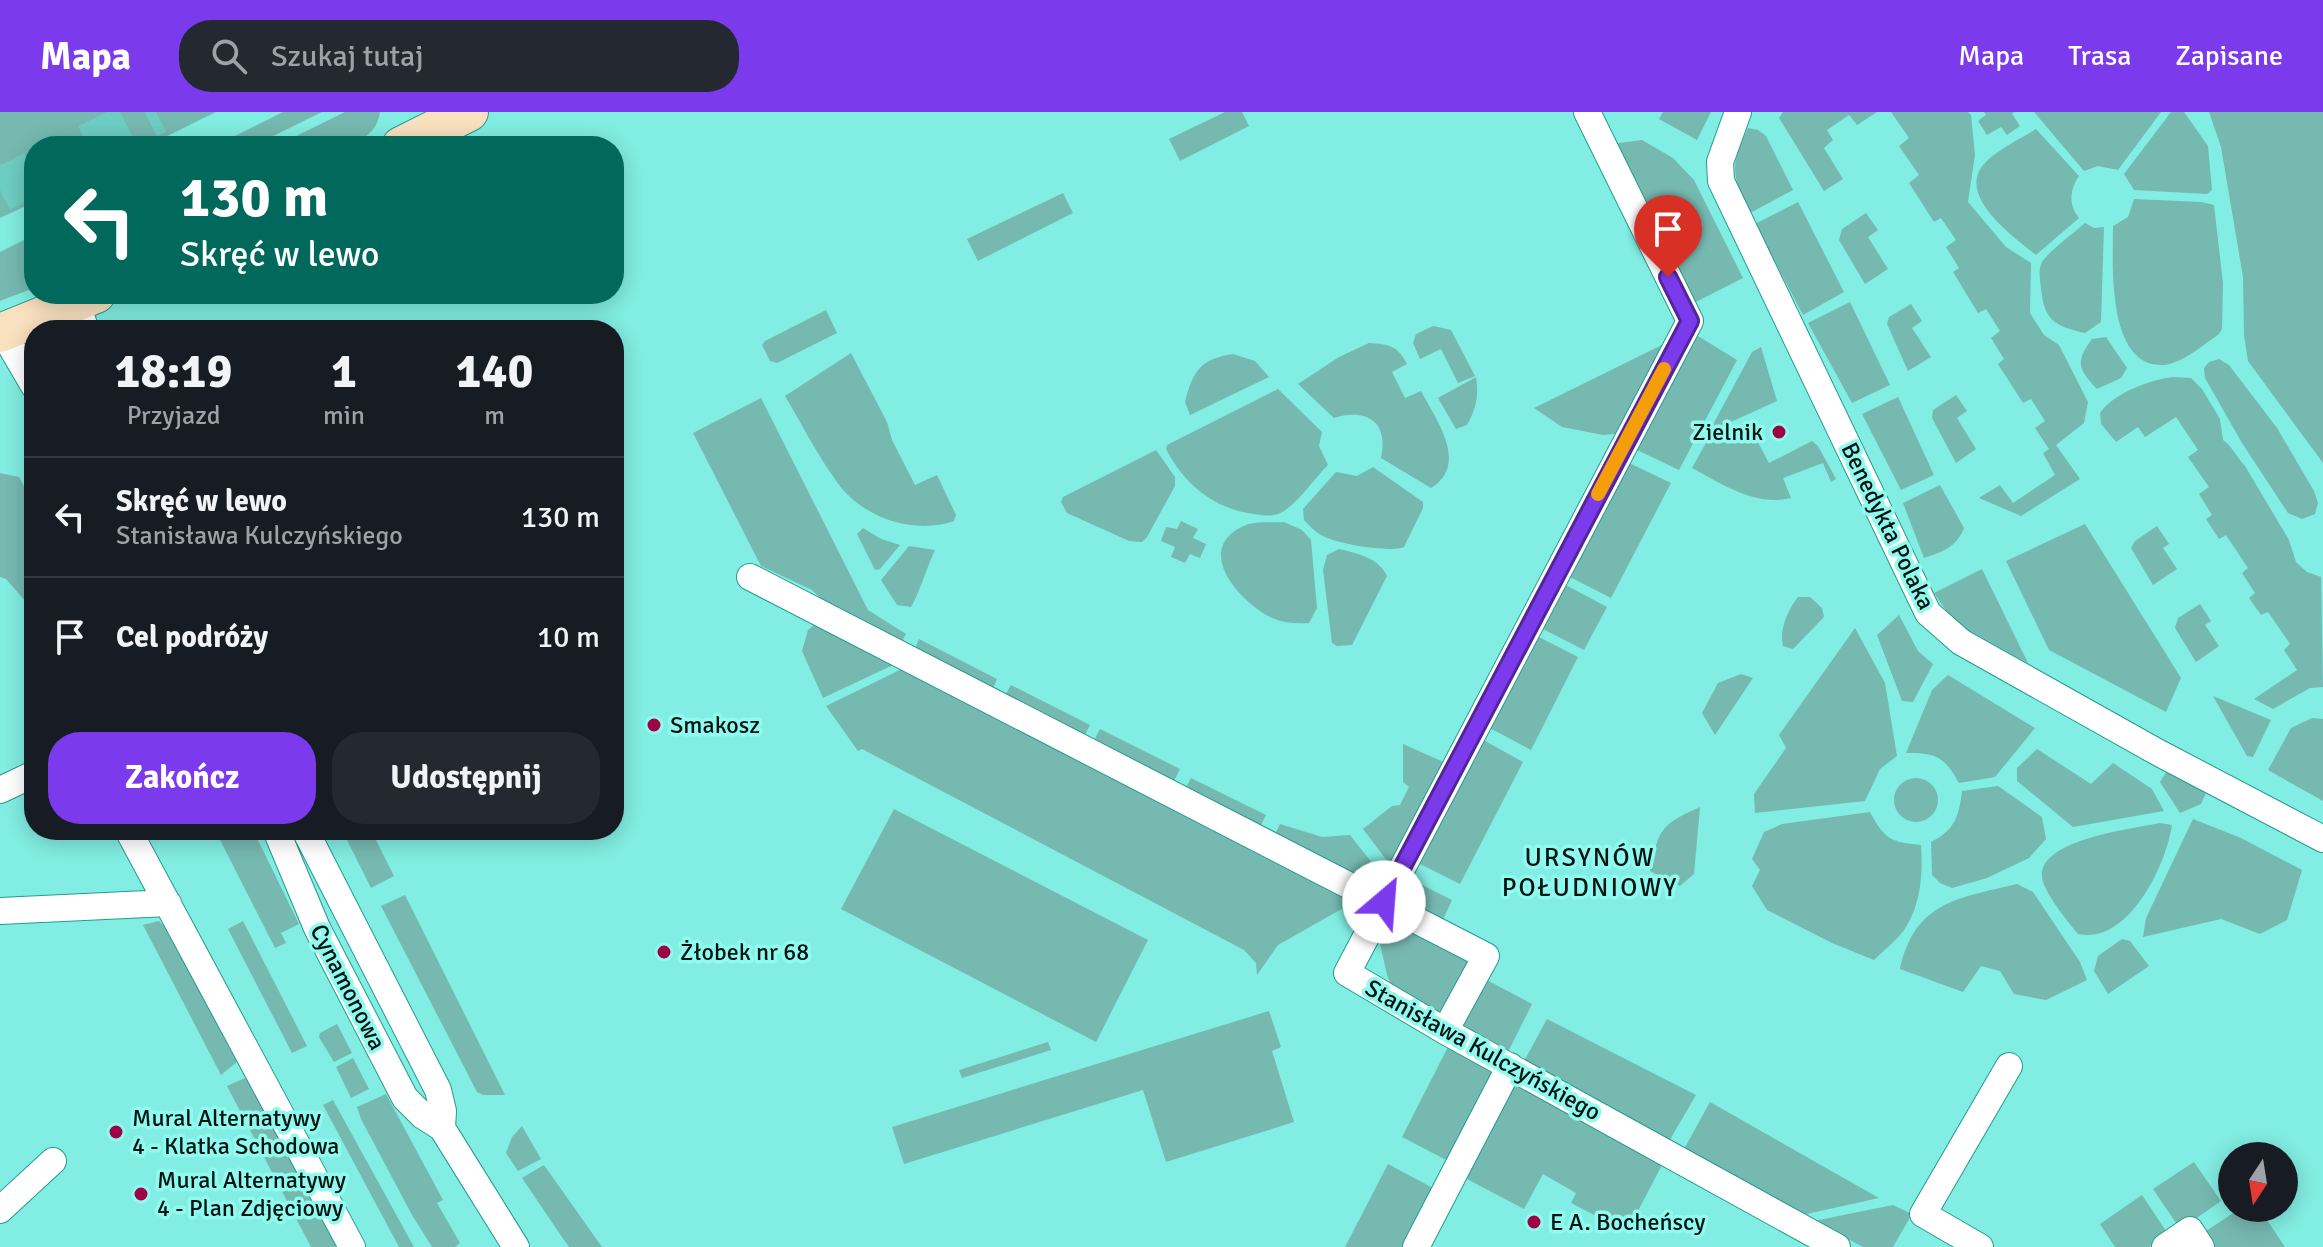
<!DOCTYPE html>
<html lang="pl">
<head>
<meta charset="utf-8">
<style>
	:root { --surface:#171b24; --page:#242831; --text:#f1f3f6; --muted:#9ea1a6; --line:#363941; --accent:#7c3aed }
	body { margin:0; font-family:Signika,sans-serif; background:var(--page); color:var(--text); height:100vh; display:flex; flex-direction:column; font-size:30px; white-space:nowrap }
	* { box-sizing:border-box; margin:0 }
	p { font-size:26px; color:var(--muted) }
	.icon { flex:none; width:44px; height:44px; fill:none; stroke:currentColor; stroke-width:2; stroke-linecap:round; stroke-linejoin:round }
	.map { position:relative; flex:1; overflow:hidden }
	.details { position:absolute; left:24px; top:208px; width:600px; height:520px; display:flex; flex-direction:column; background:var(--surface); border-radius:32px; box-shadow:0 4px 20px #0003 }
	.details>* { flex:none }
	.top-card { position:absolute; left:24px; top:24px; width:600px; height:168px; border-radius:32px; box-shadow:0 4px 20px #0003; background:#00695c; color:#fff; overflow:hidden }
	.needle { width:52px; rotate:192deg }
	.controls { position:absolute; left:2218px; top:1030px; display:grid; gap:16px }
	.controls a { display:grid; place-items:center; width:80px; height:80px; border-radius:50%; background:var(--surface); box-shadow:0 4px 20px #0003; font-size:40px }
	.pin { position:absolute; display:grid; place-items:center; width:68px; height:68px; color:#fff; margin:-82px -34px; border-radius:50% 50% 50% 0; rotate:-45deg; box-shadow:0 0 8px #0007 }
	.pin .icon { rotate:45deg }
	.me { position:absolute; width:88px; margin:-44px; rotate:27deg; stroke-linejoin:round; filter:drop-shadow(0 0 6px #0008) }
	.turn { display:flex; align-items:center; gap:28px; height:168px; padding:0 24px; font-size:36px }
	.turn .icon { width:104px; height:104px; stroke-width:2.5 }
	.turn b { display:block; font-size:56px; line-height:68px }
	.eta { display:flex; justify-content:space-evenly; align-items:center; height:136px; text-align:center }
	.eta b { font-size:48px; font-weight:800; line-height:56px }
	.cta { display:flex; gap:16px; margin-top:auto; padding:16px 24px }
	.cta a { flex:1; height:92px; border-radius:32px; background:var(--accent); color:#fff; font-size:32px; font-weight:800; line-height:92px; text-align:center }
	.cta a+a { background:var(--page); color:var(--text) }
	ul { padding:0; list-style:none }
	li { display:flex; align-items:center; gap:24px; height:120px; padding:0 24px; border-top:2px solid var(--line) }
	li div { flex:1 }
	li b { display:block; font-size:30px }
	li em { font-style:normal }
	header { display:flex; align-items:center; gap:48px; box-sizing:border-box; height:112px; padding:0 40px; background:var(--accent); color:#fff }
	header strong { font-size:38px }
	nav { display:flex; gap:44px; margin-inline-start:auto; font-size:28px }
	.search { width:560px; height:72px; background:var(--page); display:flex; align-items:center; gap:20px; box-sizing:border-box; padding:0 28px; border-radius:32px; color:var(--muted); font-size:30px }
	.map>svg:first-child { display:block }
	.green { fill:#76b9b1 }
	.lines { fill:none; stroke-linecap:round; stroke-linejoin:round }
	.motorway-tunnel { stroke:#6ecdc3; stroke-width:44; stroke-dasharray:44 22; stroke-linecap:butt }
	.minor-casing { stroke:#249b92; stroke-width:28 }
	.secondary-casing { stroke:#249b92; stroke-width:40 }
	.minor { stroke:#fff; stroke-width:26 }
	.secondary { stroke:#f9e0be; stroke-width:38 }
	.route-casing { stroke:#51269a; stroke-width:20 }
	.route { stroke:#7c3aed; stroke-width:14 }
	.slow { stroke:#f59e0b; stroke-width:14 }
	.poi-dot { fill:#9f0244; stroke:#90faef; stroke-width:3 }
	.labels { text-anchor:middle; stroke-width:7; stroke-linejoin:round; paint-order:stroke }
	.poi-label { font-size:24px; fill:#001513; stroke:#90faef; text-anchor:start }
	.street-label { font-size:24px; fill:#001513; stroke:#90faef }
	.neighbourhood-label { font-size:26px; letter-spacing:2px; fill:#001513; stroke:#90faef }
</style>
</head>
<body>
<header>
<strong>Mapa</strong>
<div class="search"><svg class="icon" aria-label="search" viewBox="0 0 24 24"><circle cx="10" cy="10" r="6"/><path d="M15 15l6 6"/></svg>Szukaj tutaj</div>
<nav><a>Mapa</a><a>Trasa</a><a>Zapisane</a></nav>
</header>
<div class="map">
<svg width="2323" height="1135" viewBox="0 0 2323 1135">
	<rect width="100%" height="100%" fill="#82ede2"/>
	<path class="green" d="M 0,0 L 216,0 L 147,34 L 34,34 L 34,90 L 0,106 Z
		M 283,0 L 322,0 L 253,34 L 215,34 Z
		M 345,0 L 380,0 C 374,45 309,34 276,34 Z
		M 1225,0 L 1242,0 L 1249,14 L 1180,49 L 1169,27 Z
		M 1663,0 L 1711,0 L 1697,28 L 1659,7 Z
		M 1783,0 L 1877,0 L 1857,13 L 1849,3 L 1827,18 L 1833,28 L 1824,36 L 1843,67 L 1824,79 L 1779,6 Z
		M 1891,0 L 1968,0 L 1971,3 L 1975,43 L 1968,90 L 2006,135 L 2031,151 L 2030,201 L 2044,223 L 2059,233 L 2088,290 L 2084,311 L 2056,333 L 2080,367 L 2021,404 L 1979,386 L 2000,373 L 2013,391 L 2055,363 L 2043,341 L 2049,337 L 2035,316 L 2045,309 L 2031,287 L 2023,291 L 1998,252 L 2004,247 L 1991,226 L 2000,219 L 1986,197 L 1978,201 L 1953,160 L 1959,156 L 1946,135 L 1956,128 L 1941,106 L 1934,110 L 1909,71 L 1919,63 L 1899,34 L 1909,26 Z
		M 1984,0 L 2014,0 L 2012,2 L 2020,14 L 2007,23 L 2001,15 L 1987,23 L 1978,9 L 1986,3 Z
		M 2034,0 L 2161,0 L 2118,58 L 2098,54 L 2084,59 Z
		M 2171,0 L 2184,0 L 2208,34 L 2212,78 L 2207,82 L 2134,78 L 2124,62 Z
		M 2209,0 L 2323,0 L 2323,351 L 2248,249 L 2244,223 L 2243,165 L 2221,35 Z
		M 1748,16 L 1758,18 L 1766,24 L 1793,78 L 1750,101 C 1732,63 1729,56 1748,16 Z
		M 2036,17 L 2079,64 C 2070,77 2068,93 2079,106 L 2036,143 C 2015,126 1957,85 1983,53 C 1996,38 2019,28 2036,17 Z
		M 1642,28 L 1673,46 L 1694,68 L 1743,166 L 1690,193 L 1612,32 Z
		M 1063,81 L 1073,101 L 978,149 L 967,127 Z
		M 2134,87 L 2201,90 L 2214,93 L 2223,171 L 2222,217 L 2219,222 C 2203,233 2183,251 2164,253 C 2106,256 2113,151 2113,114 L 2128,105 Z
		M 1798,90 L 1844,180 L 1803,203 L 1755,112 Z
		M 1866,101 L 1878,118 L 1868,125 L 1888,157 L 1865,172 L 1839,128 L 1842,117 Z
		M 2085,111 L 2094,116 L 2104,115 L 2101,210 L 2085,221 C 2054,214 2044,208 2041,176 C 2040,168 2038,158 2042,150 C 2049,139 2074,121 2085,111 Z
		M 34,123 L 34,176 L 0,189 L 0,140 Z
		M 1850,190 L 1890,273 L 1852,291 L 1808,211 Z
		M 1911,192 L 1922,209 L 1912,216 L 1931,245 L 1908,259 L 1887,212 L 1889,205 Z
		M 826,198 L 837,221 L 777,251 L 770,249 L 762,233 L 765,229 Z
		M 1433,214 L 1451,218 L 1475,264 L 1458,271 L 1441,237 L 1420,247 L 1413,231 L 1416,222 Z
		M 1693,221 L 1737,248 L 1679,358 L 1633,336 Z
		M 2106,225 L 2127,256 L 2121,266 L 2097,277 C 2078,257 2075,250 2092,227 Z
		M 1668,230 L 1623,321 L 1603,323 L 1562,315 L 1534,296 Z
		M 1369,231 C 1389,232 1398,234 1407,252 L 1392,260 L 1405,286 L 1421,279 C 1435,306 1470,352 1431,376 L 1381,346 C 1389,310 1367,296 1334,306 L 1298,272 L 1339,245 Z
		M 1761,235 L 1777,289 L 1709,320 L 1752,240 Z
		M 851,241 L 887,310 L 892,328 L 915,373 L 937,363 L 956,403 L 954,409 C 914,423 862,406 837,370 C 817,343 802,312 785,284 Z
		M 1233,242 L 1255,249 L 1269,265 L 1190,303 L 1185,290 C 1193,259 1200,247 1233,242 Z
		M 2219,247 L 2229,253 L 2277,316 L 2314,379 L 2318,391 L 2315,402 L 2302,407 L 2288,401 L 2242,331 L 2205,266 L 2204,256 L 2209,250 Z
		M 1476,265 C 1479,284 1476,297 1467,313 L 1456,317 L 1438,286 Z
		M 2173,265 L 2191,266 L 2202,277 L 2220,307 L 2223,328 C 2233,335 2237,346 2245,354 L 2289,428 L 2296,450 L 2307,460 L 2321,465 L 2323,575 L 2310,576 L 2273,597 L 2254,587 L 2297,558 L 2284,538 L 2290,532 L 2268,500 L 2261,503 L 2249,486 L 2255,481 L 2242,461 L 2248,456 L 2226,423 L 2219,427 L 2206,407 L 2212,403 L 2199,382 L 2209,375 L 2188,345 L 2198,338 L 2176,305 L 2145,325 L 2138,315 L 2116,330 L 2101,312 L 2100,301 C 2114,281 2149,268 2173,265 Z
		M 1278,277 L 1322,320 L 1319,334 L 1328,353 C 1314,367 1300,388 1284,399 C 1275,405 1264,404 1254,402 C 1214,397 1184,372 1166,337 L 1167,333 Z
		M 1956,283 L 1967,299 L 1957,306 L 1976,337 L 1956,351 L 1932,306 L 1933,298 Z
		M 1898,285 L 1934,363 L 1901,378 L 1862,302 Z
		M 761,286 L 868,498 L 906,522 L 900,533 L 830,495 L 812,478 L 761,454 L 693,321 Z
		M 1747,310 L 1769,351 L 1812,329 L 1818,334 L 1836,367 L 1831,370 L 1823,351 L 1783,366 L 1791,386 C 1756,395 1722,372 1692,356 L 1707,329 Z
		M 1156,338 L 1175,365 L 1175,374 L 1147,425 L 1142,430 L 1129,429 L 1067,401 L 1061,390 L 1063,385 Z
		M 1625,349 L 1671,371 L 1611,486 L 1566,463 Z
		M 1373,355 L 1423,390 L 1423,396 L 1404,435 C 1391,441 1337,432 1323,424 C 1315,420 1310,414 1304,408 L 1303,397 L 1336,360 L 1357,364 Z
		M 0,361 L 19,365 L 34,393 L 34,499 L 6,467 L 0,465 Z
		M 1940,373 L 1964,416 C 1957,435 1942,440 1924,446 L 1903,391 Z
		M 1181,409 L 1198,417 L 1193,426 L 1206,432 L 1200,446 L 1190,442 L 1185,451 L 1171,445 L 1175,435 L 1161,429 L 1166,415 L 1177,417 Z
		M 1284,410 L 1302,418 L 1311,428 L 1317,496 L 1309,511 C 1297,512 1284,511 1272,506 C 1239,490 1191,436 1246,413 C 1256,409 1272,411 1284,410 Z
		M 2085,412 L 2181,566 L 2166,600 L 2049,538 L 2006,449 Z
		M 2157,414 L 2169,432 L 2163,436 L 2177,457 L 2153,473 L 2131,436 L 2135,429 Z
		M 863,416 L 881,427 L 900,433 L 880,457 L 875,458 L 857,422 Z
		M 909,434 L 935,438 C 926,457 921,477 911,495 L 897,493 L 881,468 Z
		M 1339,437 C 1357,441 1379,446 1387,464 L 1352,533 L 1337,534 L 1332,531 L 1323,458 L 1327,443 Z
		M 1982,457 L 2028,551 L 1954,510 L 1934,481 Z
		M 1562,471 L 1607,495 L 1584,538 L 1539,515 Z
		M 1798,485 L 1810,485 L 1822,496 L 1824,505 L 1793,537 L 1783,534 C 1779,517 1788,498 1798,485 Z
		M 2200,492 L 2211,509 L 2205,513 L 2219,534 L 2196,550 L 2175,516 L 2178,506 Z
		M 1899,503 L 1918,539 L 1933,552 L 1913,590 L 1902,589 L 1877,523 Z
		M 819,509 L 893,553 L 823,586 L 802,539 L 808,518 Z
		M 1855,516 L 1885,571 L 1897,644 L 1880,657 L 1865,689 L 1755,701 L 1754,682 L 1786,636 L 1779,623 Z
		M 1533,522 L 1578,545 L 1531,638 L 1486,614 Z
		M 919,527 L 997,567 L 992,579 L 913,541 Z
		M 906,555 L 1354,790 L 1278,833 L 1257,863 L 1256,851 L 1244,838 L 862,637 L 858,639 L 826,594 Z
		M 1741,562 L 1753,566 L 1715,623 L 1702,601 L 1718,571 Z
		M 1948,563 L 2035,616 L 1995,665 L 1959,671 C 1944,644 1936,641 1906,641 L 1932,578 Z
		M 1011,573 L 1090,613 L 1083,627 L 1003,587 Z
		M 2213,584 L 2271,608 L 2253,645 L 2247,644 Z
		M 2312,606 L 2323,607 L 2323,689 L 2268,658 L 2291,616 Z
		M 1100,617 L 1180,657 L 1172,673 L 1092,632 Z
		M 1478,625 L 1523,650 L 1460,772 L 1414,749 Z
		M 1403,632 L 1448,652 L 1394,758 L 1363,717 L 1392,694 L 1400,693 L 1409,675 L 1403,670 Z
		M 2037,637 L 2091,672 L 2113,651 L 2152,677 L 2164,699 L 2073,715 L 2017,669 L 2017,656 Z
		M 2167,659 L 2206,681 L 2201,692 L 2180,701 L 2160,670 Z
		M 1191,666 L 1266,703 L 1259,717 L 1184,679 Z
		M1894 688a22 22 0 1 1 44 0a22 22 0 1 1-44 0Z
		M 1998,674 L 2042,705 L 2046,727 L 2029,746 L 1987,766 L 1952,776 L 1940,771 L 1932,763 L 1931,730 C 1955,718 1959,704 1962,679 Z
		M 1700,695 L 1694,762 L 1680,774 L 1650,759 C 1659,717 1660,713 1700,695 Z
		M 894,697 L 1148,828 L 1096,930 L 841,797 Z
		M 1870,700 C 1885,728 1891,730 1921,733 C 1923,760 1921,791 1906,815 C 1899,827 1884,838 1874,848 L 1832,831 L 1767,798 L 1752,774 L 1760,758 L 1752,747 L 1764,720 L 1782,712 Z
		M 2193,707 L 2241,726 L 2302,758 L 2287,808 L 2260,822 L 2221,807 L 2143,825 L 2146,806 Z
		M 2160,711 L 2172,713 C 2166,754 2128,833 2078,822 C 2068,810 2048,785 2043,770 C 2030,728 2133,717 2160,711 Z
		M 1280,712 L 1322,725 L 1350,723 L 1380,761 L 1374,765 L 1356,767 L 1273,726 Z
		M 215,718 L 253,718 L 299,812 L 281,821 L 286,831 L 275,836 Z
		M 342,718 L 371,718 L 394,764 L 371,776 Z
		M 1408,766 L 1452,788 L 1440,814 L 1395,790 Z
		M 2017,772 L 2033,780 L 2080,850 L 2087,868 L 2046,888 L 2014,882 L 2000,859 L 1981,854 L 1963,880 L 1900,857 C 1915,789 1959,786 2017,772 Z
		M 405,783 L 505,983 L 483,983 L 477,980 L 381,794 Z
		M 1388,802 L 1474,847 L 1444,907 L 1394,880 L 1387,863 L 1379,827 Z
		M 159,809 L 167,817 L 237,950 L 221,963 L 143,813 Z
		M 243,809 L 307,934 L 292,941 L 228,817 Z
		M 2122,827 L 2130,829 L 2149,854 L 2108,882 L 2094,859 L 2098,844 Z
		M 1483,866 L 1532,892 L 1507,942 L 1458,916 Z
		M 1269,899 L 1281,935 L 1272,939 L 1294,1010 L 1166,1050 L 1143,978 L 904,1052 L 892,1015 Z
		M 1547,907 L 1696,983 L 1668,1031 L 1523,951 Z
		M 337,912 L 352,941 L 334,950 L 319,925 L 320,921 Z
		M 1048,930 L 1051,938 L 962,966 L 959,958 Z
		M 1450,931 L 1498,957 L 1450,1050 L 1402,1025 Z
		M 353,946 L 369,977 L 351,986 L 336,955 Z
		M 247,965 L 339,1135 L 311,1135 L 227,974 Z
		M 1515,972 L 1663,1051 L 1627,1120 L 1571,1091 L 1576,1081 L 1543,1062 L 1524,1097 L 1465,1066 Z
		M 386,982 L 443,1088 L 437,1091 L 460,1131 L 455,1135 L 432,1135 L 412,1103 L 361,1007 L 357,995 Z
		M 333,988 L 414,1135 L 399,1135 L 323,993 Z
		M 1710,990 L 1879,1086 L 1802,1103 L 1683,1039 Z
		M 522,1014 L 541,1047 L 518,1059 L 506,1041 L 512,1025 Z
		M 2194,1050 L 2221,1089 L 2194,1108 L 2191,1104 L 2178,1114 L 2153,1077 Z
		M 1388,1052 L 1433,1076 L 1403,1135 L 1345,1135 Z
		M 544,1053 L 602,1135 L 569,1135 L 564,1128 L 522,1066 Z
		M 2142,1083 L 2168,1122 L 2149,1135 L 2115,1135 L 2100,1112 Z
		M 1893,1093 L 1912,1102 L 1893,1135 L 1863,1135 L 1814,1109 Z
		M 2241,1096 L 2259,1096 L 2285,1135 L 2212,1135 L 2203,1121 Z"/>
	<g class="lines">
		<path class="motorway-tunnel" d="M 88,34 L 156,0
			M 0,78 L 34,61"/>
		<g class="minor-casing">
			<path id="minor" d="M 1587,0 L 1690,209 L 1347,861 L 1445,919 L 1837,1135
				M 1738,0 L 1720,50 L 1721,69 L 1928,501 L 1961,530 L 2159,641 L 2323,727
				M 76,190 L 86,218
				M 3,221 L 34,274
				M 750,465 L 1486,844 L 1445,919
				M 0,678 L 34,662
				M 128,718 L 352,1135
				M 276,718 L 317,816 L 405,986 L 423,1004 L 442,1016 L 516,1135
				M 305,718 L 438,978 L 443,999 L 442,1016
				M 0,799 L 168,791
				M 0,1098 L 53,1049
				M 1416,1135 L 1510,954
				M 1980,1135 L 1923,1102 L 2009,954
				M 2165,1135 L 2190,1118 L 2201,1135"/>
		</g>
		<g class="secondary-casing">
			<path id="secondary" d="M 401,34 L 469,0
				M 0,221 L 96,182"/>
		</g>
		<use href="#minor" class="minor"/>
		<use href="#secondary" class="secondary"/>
	</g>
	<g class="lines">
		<g class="route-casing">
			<path id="route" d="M 1384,790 L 1690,209 L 1668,165"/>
		</g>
		<use href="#route" class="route"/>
		<path class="slow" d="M 1598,382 L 1664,257"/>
	</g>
	<g class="poi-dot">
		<circle cx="1779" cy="320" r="8"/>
		<circle cx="654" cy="613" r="8"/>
		<circle cx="664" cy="840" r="8"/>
		<circle cx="116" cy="1020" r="8"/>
		<circle cx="141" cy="1082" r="8"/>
		<circle cx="1534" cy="1110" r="8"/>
	</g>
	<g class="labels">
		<g class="poi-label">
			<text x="1763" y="328" text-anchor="end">Zielnik</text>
			<text x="670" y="621">Smakosz</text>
			<text x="680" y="848">Żłobek nr 68</text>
			<text x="132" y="1014">Mural Alternatywy<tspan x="132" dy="28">4 - Klatka Schodowa</tspan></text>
			<text x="157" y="1076">Mural Alternatywy<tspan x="157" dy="28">4 - Plan Zdjęciowy</tspan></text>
			<text x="1550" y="1118">E A. Bocheńscy</text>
		</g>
		<g class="street-label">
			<text transform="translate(1888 414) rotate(64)" y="8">Benedykta Polaka</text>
			<text transform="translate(348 875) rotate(63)" y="8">Cynamonowa</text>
			<text transform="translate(1483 938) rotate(29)" y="8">Stanisława Kulczyńskiego</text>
		</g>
		<g class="neighbourhood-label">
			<text x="1590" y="754">URSYNÓW<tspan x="1590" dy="30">POŁUDNIOWY</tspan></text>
		</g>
	</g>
</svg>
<div class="controls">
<a><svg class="needle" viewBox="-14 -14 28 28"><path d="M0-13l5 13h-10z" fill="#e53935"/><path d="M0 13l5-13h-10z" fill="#9ea1a6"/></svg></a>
</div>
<div class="pin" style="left:1668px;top:165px;background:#d93025"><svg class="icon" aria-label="arrive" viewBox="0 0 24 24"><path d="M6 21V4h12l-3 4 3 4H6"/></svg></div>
<svg class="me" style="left:1384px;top:790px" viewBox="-20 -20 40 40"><circle r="19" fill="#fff"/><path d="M0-13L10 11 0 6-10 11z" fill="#7c3aed"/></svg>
<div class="top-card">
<div class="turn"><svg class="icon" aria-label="left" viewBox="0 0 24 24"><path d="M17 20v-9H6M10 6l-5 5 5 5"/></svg><div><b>130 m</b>Skręć w lewo</div></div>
</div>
<section class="details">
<div class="eta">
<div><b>18:19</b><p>Przyjazd</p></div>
<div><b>1</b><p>min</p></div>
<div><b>140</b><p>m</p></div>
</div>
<ul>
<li><svg class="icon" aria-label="left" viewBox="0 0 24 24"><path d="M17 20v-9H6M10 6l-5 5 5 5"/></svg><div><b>Skręć w lewo</b><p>Stanisława Kulczyńskiego</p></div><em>130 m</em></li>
<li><svg class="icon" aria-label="arrive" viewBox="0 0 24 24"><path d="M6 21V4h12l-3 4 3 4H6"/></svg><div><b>Cel podróży</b></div><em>10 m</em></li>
</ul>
<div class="cta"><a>Zakończ</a><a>Udostępnij</a></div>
</section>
</div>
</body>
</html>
